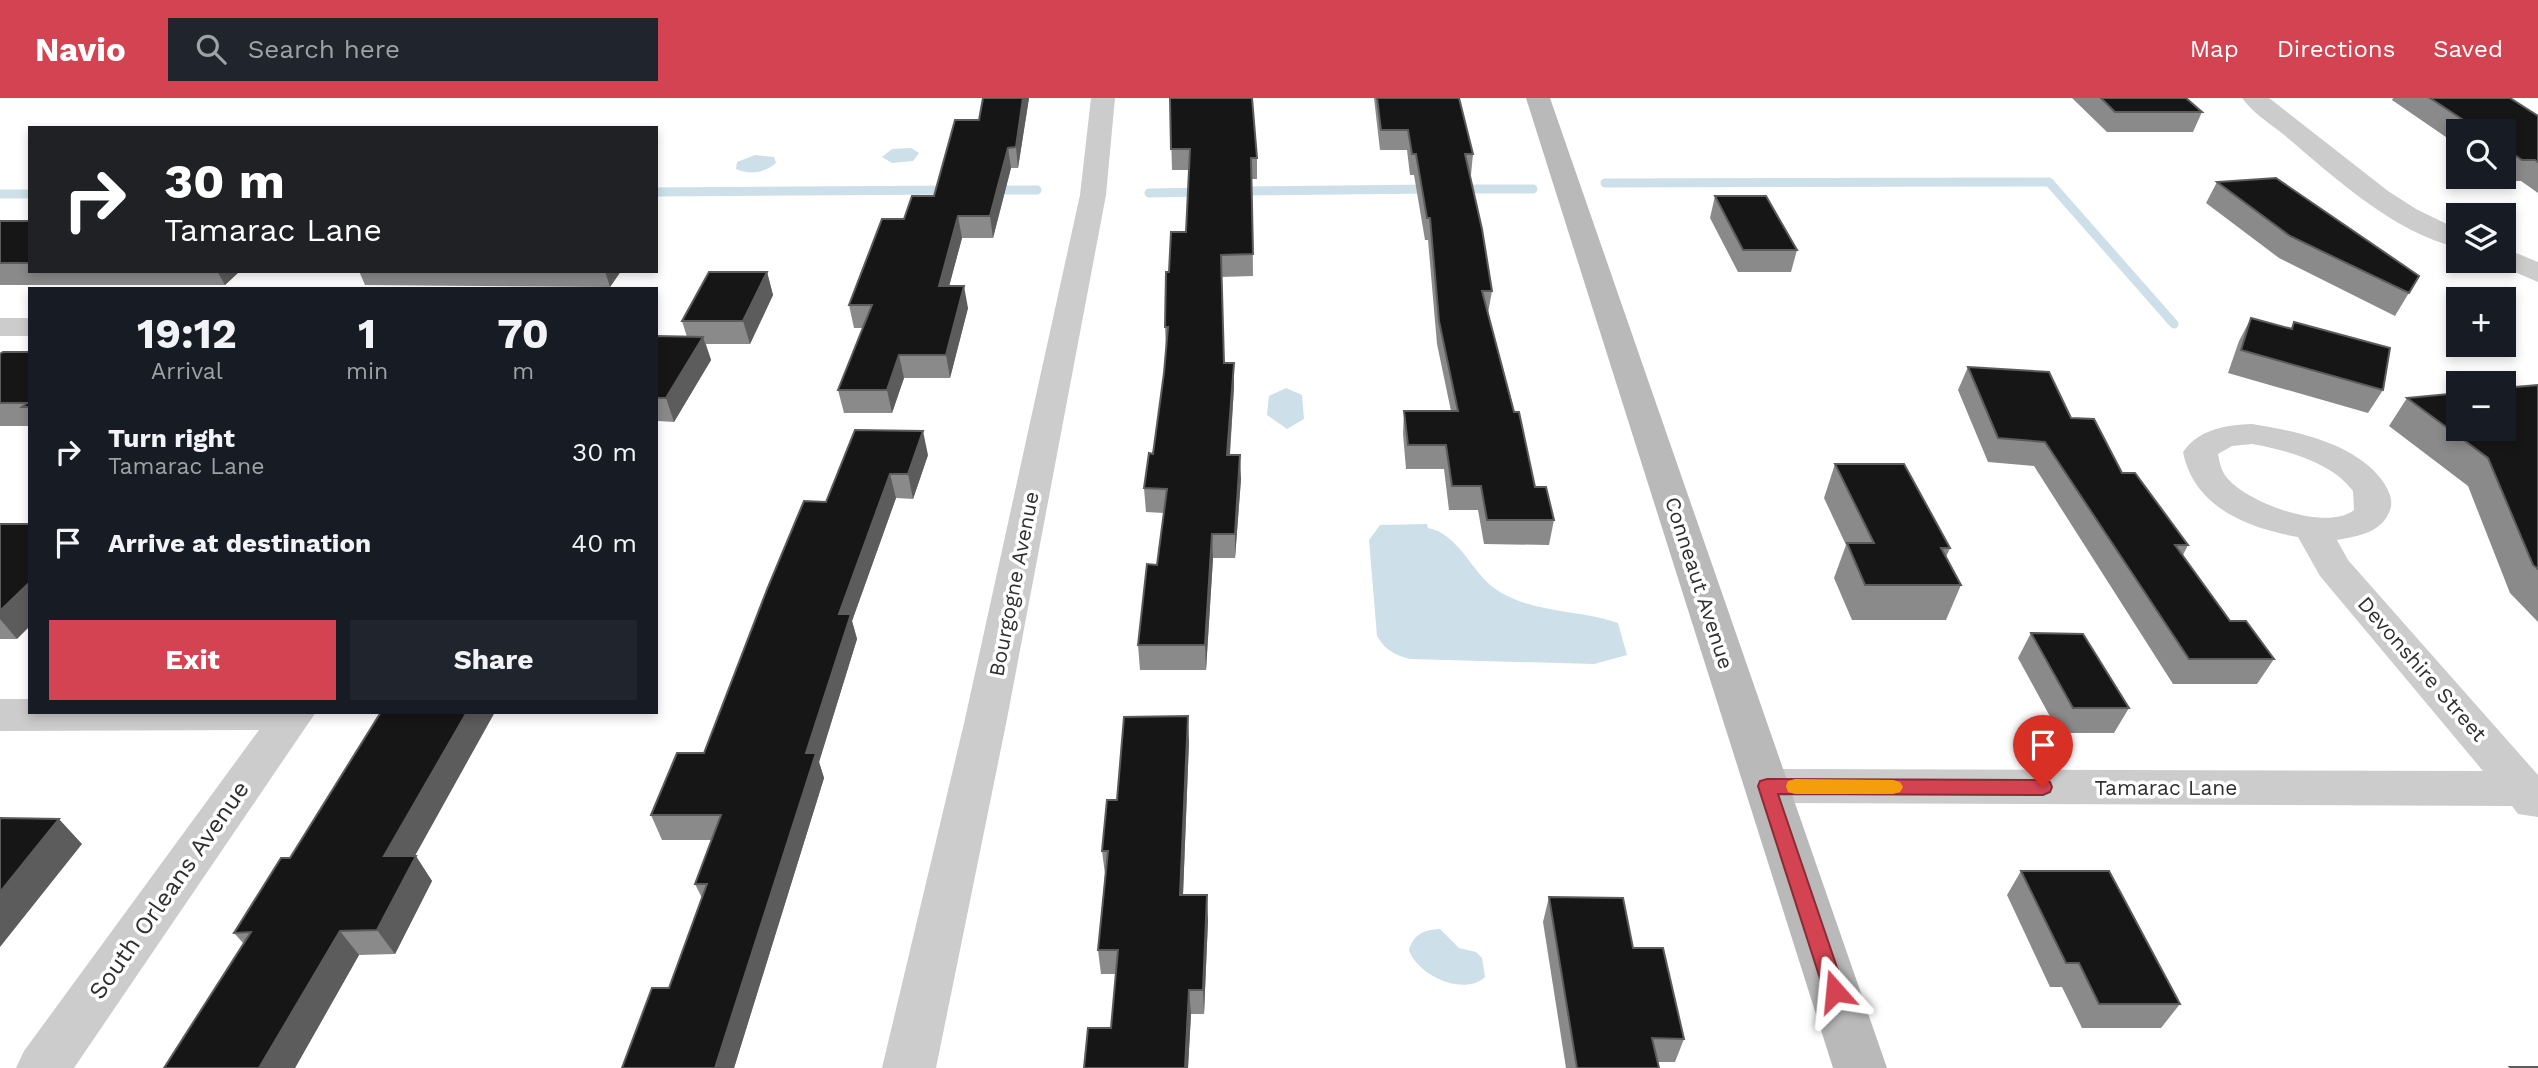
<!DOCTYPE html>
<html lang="en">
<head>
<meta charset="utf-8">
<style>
	:root { --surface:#171b24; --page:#20242c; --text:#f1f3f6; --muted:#9ea1a6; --accent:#d44352 }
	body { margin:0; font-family:"Work Sans",sans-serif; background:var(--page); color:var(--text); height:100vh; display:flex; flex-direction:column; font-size:26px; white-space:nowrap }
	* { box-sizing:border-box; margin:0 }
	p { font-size:23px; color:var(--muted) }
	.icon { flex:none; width:38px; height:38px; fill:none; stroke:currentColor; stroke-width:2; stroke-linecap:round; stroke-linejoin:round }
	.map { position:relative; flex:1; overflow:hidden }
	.side { position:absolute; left:28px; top:189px; width:630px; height:427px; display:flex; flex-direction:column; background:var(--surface); border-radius:0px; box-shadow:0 4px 10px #0003 }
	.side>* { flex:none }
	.guide { position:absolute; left:28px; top:28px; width:630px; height:147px; border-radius:0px; box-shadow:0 4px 10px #0003; background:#202124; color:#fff; overflow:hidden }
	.controls { position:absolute; left:2446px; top:21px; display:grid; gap:14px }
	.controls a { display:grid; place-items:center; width:70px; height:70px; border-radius:0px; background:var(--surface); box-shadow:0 4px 10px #0003; font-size:35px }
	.pin { position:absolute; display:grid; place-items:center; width:60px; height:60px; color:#fff; margin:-72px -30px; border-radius:50% 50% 50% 0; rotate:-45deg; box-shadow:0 0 7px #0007 }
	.pin .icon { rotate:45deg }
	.me { position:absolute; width:77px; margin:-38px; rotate:342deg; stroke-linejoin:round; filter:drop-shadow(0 0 5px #0008) }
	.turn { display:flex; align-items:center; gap:24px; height:147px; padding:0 21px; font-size:32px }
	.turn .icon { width:91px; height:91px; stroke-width:2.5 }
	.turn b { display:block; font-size:49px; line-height:60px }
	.eta { display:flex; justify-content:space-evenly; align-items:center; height:119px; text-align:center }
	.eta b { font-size:42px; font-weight:700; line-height:49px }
	.primary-button { display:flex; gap:14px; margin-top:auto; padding:14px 21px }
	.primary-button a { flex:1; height:80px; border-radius:0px; background:var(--accent); color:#fff; font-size:28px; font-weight:700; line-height:80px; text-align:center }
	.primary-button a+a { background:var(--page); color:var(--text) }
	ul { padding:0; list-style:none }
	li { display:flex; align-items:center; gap:21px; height:91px; padding:0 21px }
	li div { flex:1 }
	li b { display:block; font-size:26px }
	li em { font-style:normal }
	header { display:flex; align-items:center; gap:42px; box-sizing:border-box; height:98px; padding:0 35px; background:var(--accent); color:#fff }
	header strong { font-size:33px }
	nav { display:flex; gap:38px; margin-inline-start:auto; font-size:24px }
	.search { width:490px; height:63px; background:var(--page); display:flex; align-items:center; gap:18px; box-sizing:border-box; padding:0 24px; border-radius:0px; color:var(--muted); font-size:26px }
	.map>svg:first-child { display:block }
	.water { fill:#cddfe9 }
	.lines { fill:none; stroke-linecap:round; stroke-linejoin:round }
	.stream { stroke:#cddfe9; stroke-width:9 }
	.street { fill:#ccc; fill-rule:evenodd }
	.secondary { fill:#b9b9b9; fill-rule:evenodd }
	.wall { fill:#8a8a8a }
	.shaded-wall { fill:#5c5c5c }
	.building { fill:#161616; stroke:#5c5c5c; stroke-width:2 }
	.route { fill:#d44352; stroke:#8a2c35; stroke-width:2 }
	.slow { fill:#f59e0b }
	.labels { text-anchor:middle; stroke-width:7; stroke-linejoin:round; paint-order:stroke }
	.street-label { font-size:21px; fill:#2f2f2f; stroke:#fff }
	.near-street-label { font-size:24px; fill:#2f2f2f; stroke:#fff }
</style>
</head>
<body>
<header>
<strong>Navio</strong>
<div class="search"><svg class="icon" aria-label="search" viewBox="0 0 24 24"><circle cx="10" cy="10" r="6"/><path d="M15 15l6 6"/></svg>Search here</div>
<nav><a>Map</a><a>Directions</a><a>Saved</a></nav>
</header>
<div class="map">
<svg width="2538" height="970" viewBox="0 0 2538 970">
	<rect width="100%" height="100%" fill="#fff"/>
	<path class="water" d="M 911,50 L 919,55 L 913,63 L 892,65 L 882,59 L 892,51 Z
		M 755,57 L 774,59 L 776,65 C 765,75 749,77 736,71 L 737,64 Z
		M 1286,290 L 1302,297 L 1304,321 L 1287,331 L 1267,317 L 1269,298 Z
		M 1427,426 L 1428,430 C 1459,436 1470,472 1494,490 C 1530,516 1578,511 1618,525 L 1627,557 L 1594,566 L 1410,561 C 1395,557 1385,552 1377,538 L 1369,442 L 1380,427 Z
		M 1440,831 L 1459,850 L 1476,854 L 1482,860 L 1485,879 C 1464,899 1417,877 1409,852 C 1414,835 1425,832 1440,831 Z"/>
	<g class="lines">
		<path class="stream" d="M 1605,85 L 2049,84 L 2174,226
			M 1458,91 L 1533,91
			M 989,92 L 1037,92
			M 1237,93 L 1433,91
			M 656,94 L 950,92
			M 1149,95 L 1202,94
			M 0,96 L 30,96"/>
		<path class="street" d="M 1091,0 L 1115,0 L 1106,97 L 1007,621 L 936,970 L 882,970 L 965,621 L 1080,97 Z
			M 2242,0 L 2269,0 L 2388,93 L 2416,111 L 2459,132 L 2459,150 C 2392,134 2334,79 2283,36 C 2269,25 2252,14 2242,0 Z
			M 2504,150 L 2538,164 L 2538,184 L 2494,165 L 2492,163 L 2504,163 Z
			M 0,220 L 30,220 L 30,238 L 0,238 Z
			M 2252,326 C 2296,333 2354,345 2382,382 C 2388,391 2394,402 2390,412 C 2382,435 2358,438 2337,442 L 2348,462 L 2538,677 L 2538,719 L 2518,716 L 2512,708 L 1767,705 L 1751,700 L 1745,688 L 1751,676 L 1767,671 L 2483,673 L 2320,478 L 2298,439 C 2247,430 2194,409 2183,354 C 2199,331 2226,327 2252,326 ZM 2252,346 C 2286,352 2332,364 2353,393 L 2354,412 C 2326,434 2249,405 2228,381 C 2221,373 2220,366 2218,356 L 2232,348 Z
			M 0,601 L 30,601 L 30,614 L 316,614 L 74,970 L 16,970 L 24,953 L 259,632 L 0,633 Z"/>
		<path class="secondary" d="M 1526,0 L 1550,0 L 1887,970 L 1833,970 Z"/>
	</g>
	<path class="wall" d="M 1029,0 L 1018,70 L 1011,70 L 993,140 L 962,140 L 949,188 L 968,210 L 950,280 L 904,280 L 892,315 L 844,315 L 838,292 L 863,230 L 854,230 L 849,207 L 904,121 L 934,98 L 979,22 Z
		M 1170,0 L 1257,60 L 1257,81 L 1252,81 L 1253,178 L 1221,179 L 1224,265 L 1234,265 L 1234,289 L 1230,357 L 1241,381 L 1235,460 L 1213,460 L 1206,572 L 1140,572 L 1138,547 L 1157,467 L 1164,415 L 1146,414 L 1144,390 L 1153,356 L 1164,275 L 1166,252 L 1165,229 L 1169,174 L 1186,134 L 1189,72 L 1172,72 Z
		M 1374,0 L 1459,0 L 1473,56 L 1471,77 L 1470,77 L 1492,193 L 1488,215 L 1535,389 L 1554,422 L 1549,447 L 1484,446 L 1478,412 L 1449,412 L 1444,371 L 1406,371 L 1403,336 L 1404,313 L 1451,313 L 1437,246 L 1428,142 L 1425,142 L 1414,77 L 1410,77 L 1407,52 L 1380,52 Z
		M 2072,0 L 2186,0 L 2202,14 L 2193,34 L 2107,34 Z
		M 2393,0 L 2510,0 L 2538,18 L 2538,95 L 2521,83 L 2509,83 L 2503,79 L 2504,79 L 2504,33 L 2459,33 L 2459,48 L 2392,2 Z
		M 2217,84 L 2419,178 L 2395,218 L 2279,160 L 2206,105 Z
		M 1715,98 L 1797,152 L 1791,174 L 1738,174 L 1710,120 Z
		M 0,123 L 30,123 L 30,173 L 240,173 L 225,187 L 0,187 Z
		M 359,173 L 621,173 L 610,189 L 365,187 Z
		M 767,174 L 773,197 L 750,246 L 706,246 L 711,262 L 674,324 L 658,323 L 656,325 L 656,238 L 687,239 L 682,223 Z
		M 2251,220 L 2291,231 L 2294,224 L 2383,292 L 2368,315 L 2228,275 L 2239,243 Z
		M 30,254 L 30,328 L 0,328 L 0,256 Z
		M 1968,269 L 2071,320 L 2188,447 L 2183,457 L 2230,523 L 2274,561 L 2257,586 L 2173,586 L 2034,368 L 1988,364 L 1958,292 Z
		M 2538,287 L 2538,524 L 2510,495 L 2468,388 L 2389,328 L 2407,300 Z
		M 928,357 L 913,401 L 896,400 L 852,523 L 857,541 L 819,664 L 824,680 L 734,970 L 622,970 L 669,890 L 702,800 L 695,786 L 711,742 L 662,742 L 651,717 L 704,655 L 826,404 Z
		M 1835,366 L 1950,450 L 1946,459 L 1961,487 L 1946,522 L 1852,522 L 1834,480 L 1846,447 L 1824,400 Z
		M 0,426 L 17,541 L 0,541 Z
		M 2031,535 L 2129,610 L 2114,635 L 2059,635 L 2018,560 Z
		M 1189,643 L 1183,797 L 1208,822 L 1204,916 L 1191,916 L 1188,970 L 1084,970 L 1111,930 L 1116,876 L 1101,876 L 1098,852 L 1105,776 L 1102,753 L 1117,702 Z
		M 415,758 L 432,783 L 395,856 L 359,857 L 295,970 L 164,970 L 244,846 L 234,835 Z
		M 2021,773 L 2180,906 L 2161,930 L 2082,930 L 2062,889 L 2050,889 L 2007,797 Z
		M 1549,799 L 1633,850 L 1684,941 L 1675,964 L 1658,964 L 1659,970 L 1566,970 L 1543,824 Z"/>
	<path class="shaded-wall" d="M 1023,0 L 1029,0 L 1018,70 L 1016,49 Z
		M 1008,50 L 1011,70 L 993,140 L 990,118 Z
		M 958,118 L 962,140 L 943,211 L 939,188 Z
		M 217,173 L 240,173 L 225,187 Z
		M 605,173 L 621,173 L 610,189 Z
		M 767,174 L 773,197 L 750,246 L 743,223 Z
		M 964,188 L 968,210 L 950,280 L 946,257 Z
		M 703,239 L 711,262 L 674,324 L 666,300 Z
		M 899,257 L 904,280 L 892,315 L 887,292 Z
		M 1234,265 L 1234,289 L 1228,381 L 1227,357 Z
		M 923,333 L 928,357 L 913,401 L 908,376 Z
		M 1240,357 L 1241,381 L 1235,460 L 1235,436 Z
		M 890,376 L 896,400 L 852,523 L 857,541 L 819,664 L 824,680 L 734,970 L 715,970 L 806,655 L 839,516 Z
		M 1212,436 L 1213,460 L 1206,572 L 1205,547 Z
		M 29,484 L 30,528 L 17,541 L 0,521 L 0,513 Z
		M 467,614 L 495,614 L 401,783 L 384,758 Z
		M 1188,618 L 1189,643 L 1182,822 L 1180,797 Z
		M 59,721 L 82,746 L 0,849 L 0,794 Z
		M 416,758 L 432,783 L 395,856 L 377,832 Z
		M 1207,797 L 1208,822 L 1204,916 L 1203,892 Z
		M 340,833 L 359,857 L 295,970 L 259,970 Z
		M 1189,892 L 1191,916 L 1188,970 L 1185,970 Z"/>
	<path class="building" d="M 983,0 L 1023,0 L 1016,49 L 1008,50 L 990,118 L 958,118 L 939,188 L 964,188 L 946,257 L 899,257 L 887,292 L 838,292 L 872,207 L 849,207 L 882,121 L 904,121 L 912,98 L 934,98 L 955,22 L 979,22 Z
		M 1170,0 L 1252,0 L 1257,60 L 1251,60 L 1253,156 L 1221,157 L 1224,265 L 1234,265 L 1227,357 L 1240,357 L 1235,436 L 1212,436 L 1205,547 L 1138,547 L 1147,466 L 1157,467 L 1167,391 L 1144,390 L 1149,355 L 1153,356 L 1164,275 L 1168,229 L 1165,229 L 1166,174 L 1169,174 L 1171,134 L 1186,134 L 1190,51 L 1171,51 Z
		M 1377,0 L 1459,0 L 1473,56 L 1465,56 L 1482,131 L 1492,193 L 1482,193 L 1514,314 L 1519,314 L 1535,389 L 1546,389 L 1554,422 L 1487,422 L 1481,388 L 1452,388 L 1446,347 L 1408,347 L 1404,313 L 1458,313 L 1439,223 L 1430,120 L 1427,120 L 1416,56 L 1412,56 L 1408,32 L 1381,32 Z
		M 2101,0 L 2186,0 L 2202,14 L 2115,14 Z
		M 2430,0 L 2510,0 L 2538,18 L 2538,64 L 2535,62 L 2522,62 L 2504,50 L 2504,33 L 2480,33 Z
		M 2276,80 L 2419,178 L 2409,195 L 2290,138 L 2217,84 Z
		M 1715,98 L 1766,98 L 1797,152 L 1743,152 Z
		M 0,123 L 30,123 L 30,165 L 0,165 Z
		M 709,174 L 767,174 L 743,223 L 682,223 Z
		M 2251,220 L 2292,231 L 2294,224 L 2390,250 L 2383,292 L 2241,252 Z
		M 656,238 L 703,239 L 666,300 L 656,300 Z
		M 3,254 L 30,254 L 30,309 L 22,309 L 27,305 L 0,305 L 0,256 Z
		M 1968,269 L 2049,274 L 2071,320 L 2094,321 L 2122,375 L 2135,375 L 2188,447 L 2175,447 L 2230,523 L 2246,523 L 2274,561 L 2189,561 L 2045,344 L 1998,340 Z
		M 2538,287 L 2538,471 L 2533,467 L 2488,360 L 2407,300 L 2459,295 L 2459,331 L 2504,331 L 2504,290 Z
		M 855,332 L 923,333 L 908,376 L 890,376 L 839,516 L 851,516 L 806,655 L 816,655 L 715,970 L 622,970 L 652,890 L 669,890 L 707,786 L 695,786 L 721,717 L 651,717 L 677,655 L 704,655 L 768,489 L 804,403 L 826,404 Z
		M 1835,366 L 1904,366 L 1950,450 L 1941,450 L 1961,487 L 1865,487 L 1847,445 L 1874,445 Z
		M 0,426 L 30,426 L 30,484 L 0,513 Z
		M 2031,535 L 2083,536 L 2129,610 L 2073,610 Z
		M 381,614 L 467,614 L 384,758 L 416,758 L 377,832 L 340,833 L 259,970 L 164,970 L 251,834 L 234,835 L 281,760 L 290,760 Z
		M 1188,618 L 1180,797 L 1207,797 L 1203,892 L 1189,892 L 1185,970 L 1084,970 L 1088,930 L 1111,930 L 1118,852 L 1098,852 L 1108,753 L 1102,753 L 1107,702 L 1117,702 L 1124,619 Z
		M 0,720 L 59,721 L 0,794 Z
		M 2021,773 L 2109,773 L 2180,906 L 2099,906 L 2079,865 L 2066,865 Z
		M 1549,799 L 1623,800 L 1633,850 L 1663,850 L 1684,941 L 1652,940 L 1659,970 L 1577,970 Z
		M 2510,969 L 2538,969 L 2538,970 L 2511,970 Z"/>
	<path class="route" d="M 1767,681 L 2043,682 L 2050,684 L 2052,689 L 2050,694 L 2043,697 L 1778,696 L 1845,893 L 1842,900 L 1835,903 L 1827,900 L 1824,893 L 1758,688 L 1760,683 Z"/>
	<path class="slow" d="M 1795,681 L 1893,682 L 1900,684 L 1903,689 L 1900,694 L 1893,696 L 1795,696 L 1788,694 L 1786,688 L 1788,683 Z"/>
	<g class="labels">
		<g class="street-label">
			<text transform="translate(1699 485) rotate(72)" y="7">Conneaut Avenue</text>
			<text transform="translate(1014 486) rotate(-79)" y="7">Bourgogne Avenue</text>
			<text transform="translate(2422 571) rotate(49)" y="7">Devonshire Street</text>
			<text x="2166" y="697">Tamarac Lane</text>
		</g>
		<g class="near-street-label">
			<text transform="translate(169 792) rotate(-55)" y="8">South Orleans Avenue</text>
		</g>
	</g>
</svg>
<div class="controls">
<a><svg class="icon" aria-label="search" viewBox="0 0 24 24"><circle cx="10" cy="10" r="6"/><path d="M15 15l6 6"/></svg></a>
<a><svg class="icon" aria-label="layers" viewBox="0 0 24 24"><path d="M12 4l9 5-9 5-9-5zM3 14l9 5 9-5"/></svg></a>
<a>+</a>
<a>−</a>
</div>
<div class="pin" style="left:2043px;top:689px;background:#d93025"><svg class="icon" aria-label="arrive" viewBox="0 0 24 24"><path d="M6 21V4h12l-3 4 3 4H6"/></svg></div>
<svg class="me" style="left:1835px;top:893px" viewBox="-20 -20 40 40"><path d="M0-17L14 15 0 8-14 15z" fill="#d44352" stroke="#fff" stroke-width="4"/></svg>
<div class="guide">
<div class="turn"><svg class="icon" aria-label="right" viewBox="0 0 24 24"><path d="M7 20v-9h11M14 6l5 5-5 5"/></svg><div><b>30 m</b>Tamarac Lane</div></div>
</div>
<section class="side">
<div class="eta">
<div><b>19:12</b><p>Arrival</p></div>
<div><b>1</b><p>min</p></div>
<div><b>70</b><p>m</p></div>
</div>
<ul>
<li><svg class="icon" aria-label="right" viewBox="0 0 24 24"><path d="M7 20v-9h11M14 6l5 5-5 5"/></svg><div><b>Turn right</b><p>Tamarac Lane</p></div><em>30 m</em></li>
<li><svg class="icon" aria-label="arrive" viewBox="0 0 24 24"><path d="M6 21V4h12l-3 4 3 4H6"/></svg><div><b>Arrive at destination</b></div><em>40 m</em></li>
</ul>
<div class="primary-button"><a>Exit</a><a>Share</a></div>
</section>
</div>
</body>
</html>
